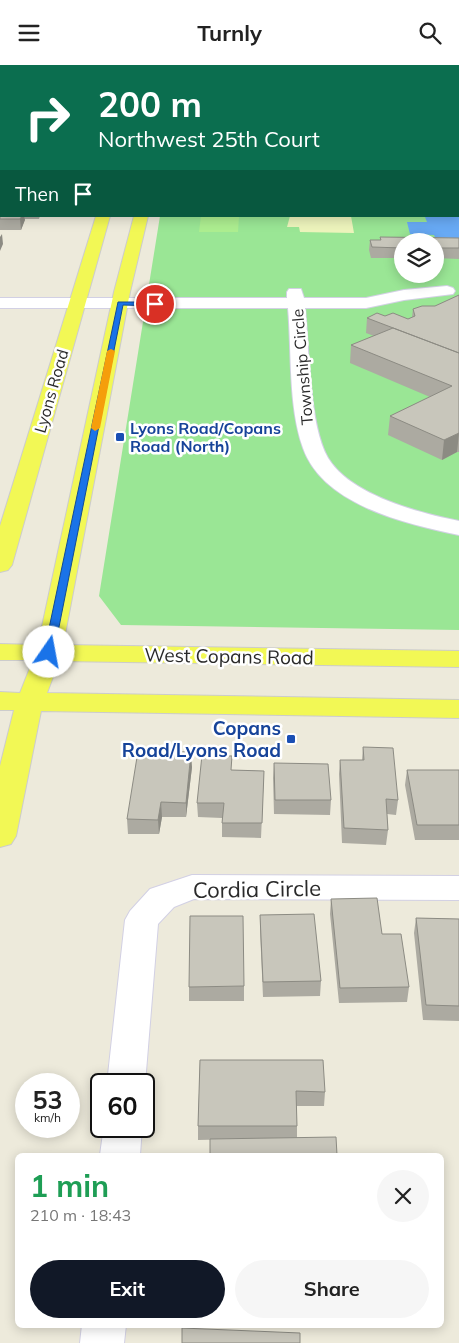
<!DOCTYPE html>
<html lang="en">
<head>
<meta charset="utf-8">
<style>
	:root { --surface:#fff; --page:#f6f6f6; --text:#222; --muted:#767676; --accent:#111827 }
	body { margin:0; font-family:Mulish,sans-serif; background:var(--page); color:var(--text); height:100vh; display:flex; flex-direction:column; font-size:19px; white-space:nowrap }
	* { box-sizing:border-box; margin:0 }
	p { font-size:16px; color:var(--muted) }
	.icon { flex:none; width:28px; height:28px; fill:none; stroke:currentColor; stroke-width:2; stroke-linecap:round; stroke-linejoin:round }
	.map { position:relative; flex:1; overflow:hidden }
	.details { position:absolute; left:15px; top:1088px; width:429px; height:175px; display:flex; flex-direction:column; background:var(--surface); border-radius:8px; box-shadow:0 2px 12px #0003 }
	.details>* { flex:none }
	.banner { position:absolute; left:0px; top:0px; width:460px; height:152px; box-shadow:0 2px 12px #0003; background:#0b6e4f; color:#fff; overflow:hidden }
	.buttons { position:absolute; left:394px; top:168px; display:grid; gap:10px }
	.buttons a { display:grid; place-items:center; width:50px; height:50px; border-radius:50%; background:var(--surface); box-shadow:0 2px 12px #0003; font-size:25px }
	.speed { position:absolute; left:15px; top:1008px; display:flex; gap:10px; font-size:25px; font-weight:700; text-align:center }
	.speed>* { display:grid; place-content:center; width:65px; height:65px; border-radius:50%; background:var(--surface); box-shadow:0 2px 12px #0003; line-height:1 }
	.speed small { font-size:12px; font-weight:400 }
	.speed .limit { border:2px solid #111; border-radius:8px; background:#fff; color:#111 }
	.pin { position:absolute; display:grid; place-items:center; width:42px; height:42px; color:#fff; margin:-21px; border:2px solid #fff; border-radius:50%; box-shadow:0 1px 5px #0007 }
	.me { position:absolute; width:55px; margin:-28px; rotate:12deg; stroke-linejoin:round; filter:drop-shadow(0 0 4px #0008) }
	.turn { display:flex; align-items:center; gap:18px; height:105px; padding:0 15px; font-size:22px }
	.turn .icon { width:65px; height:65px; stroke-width:2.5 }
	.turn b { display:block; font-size:35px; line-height:42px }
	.then { display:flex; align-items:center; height:48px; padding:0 15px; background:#0003; gap:10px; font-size:19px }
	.round { display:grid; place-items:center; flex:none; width:52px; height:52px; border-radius:26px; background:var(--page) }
	.head { display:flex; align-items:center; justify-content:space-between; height:85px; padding:0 15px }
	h1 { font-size:30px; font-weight:700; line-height:38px; color:#1e9e55 }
	.cta { display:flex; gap:10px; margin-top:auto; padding:10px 15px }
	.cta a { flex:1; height:58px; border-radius:30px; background:var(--accent); color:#fff; font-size:20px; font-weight:700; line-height:58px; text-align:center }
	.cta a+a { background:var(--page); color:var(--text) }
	header { display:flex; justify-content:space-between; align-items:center; height:65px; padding:0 15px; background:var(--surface); font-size:22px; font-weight:700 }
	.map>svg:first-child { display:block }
	.green { fill:#9ae695; fill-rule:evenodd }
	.sand { fill:#edf4bc }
	.pitch { fill:#adee90 }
	.water { fill:#68aaf5 }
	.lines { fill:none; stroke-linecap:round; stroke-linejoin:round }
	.canal { fill:#68aaf5; fill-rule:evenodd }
	.minor-casing { stroke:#d2d0e4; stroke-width:2 }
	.major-casing { stroke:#ccc; stroke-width:2 }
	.minor { fill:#fff; fill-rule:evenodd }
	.major { fill:#f2f855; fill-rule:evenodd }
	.wall { fill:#acaaa1 }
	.shaded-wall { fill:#8c8b83 }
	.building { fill:#c8c6bb; stroke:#8c8b83 }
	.route { fill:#1a73e8; stroke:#114b97 }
	.slow { fill:#f59e0b }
	.transit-dot { fill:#1a4fb4; stroke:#fff; stroke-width:2 }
	.labels { text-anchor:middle; stroke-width:5; stroke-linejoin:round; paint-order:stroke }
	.far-street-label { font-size:16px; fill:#2a2a2a; stroke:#fff }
	.far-transit-label { font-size:16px; font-weight:bold; fill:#164399; stroke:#fff; text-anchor:start }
	.street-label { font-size:19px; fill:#2a2a2a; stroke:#fff }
	.transit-label { font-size:19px; font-weight:bold; fill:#164399; stroke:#fff; text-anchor:end }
	.near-street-label { font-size:22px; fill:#2a2a2a; stroke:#fff }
</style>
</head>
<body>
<header><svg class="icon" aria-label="menu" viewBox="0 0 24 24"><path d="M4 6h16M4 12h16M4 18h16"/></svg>Turnly<svg class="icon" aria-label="search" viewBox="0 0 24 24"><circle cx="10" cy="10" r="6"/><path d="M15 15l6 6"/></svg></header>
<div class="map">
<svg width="459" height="1278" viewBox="0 0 459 1278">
	<rect width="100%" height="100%" fill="#edeadb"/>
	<path class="green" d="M 459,117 L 459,565 L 121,560 L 99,531 L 160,151 L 459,151 ZM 402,176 L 435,176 L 435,209 L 402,209 Z"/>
	<path class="sand" d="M 290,151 L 351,151 L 354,168 L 300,167 L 299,162 L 287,162 Z"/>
	<path class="pitch" d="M 201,151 L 239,151 L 238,167 L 199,167 Z"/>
	<path class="water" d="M 425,152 L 459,152 L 459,174 L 436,174 L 434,170 L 410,169 L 407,157 L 427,157 Z"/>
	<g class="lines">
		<path class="canal" d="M 0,57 L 1,57 L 1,65 L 0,65 Z"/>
		<g class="minor-casing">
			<path id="minor" d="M 0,0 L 75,0 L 75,1 L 1,3 Z
				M 324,0 L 452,0 L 452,1 L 325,1 Z
				M 447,221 L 453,223 L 455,226 L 453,229 L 404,235 L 366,243 L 305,243 C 309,283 309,360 328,393 C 350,430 419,448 459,456 L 459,470 C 406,459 323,440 303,383 C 288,341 292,287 288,243 L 0,243 L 0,233 L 287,233 L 287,227 L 289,224 L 301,224 L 304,233 L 366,233 L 404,225 Z
				M 192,810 L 459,811 L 459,835 L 194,834 L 174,842 L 158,859 L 145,1019 L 144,1021 L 144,1019 L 107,1019 L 125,855 L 130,846 L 150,824 Z
				M 104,1061 L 142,1061 L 140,1090 L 100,1090 Z
				M 82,1260 L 126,1260 L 124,1278 L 80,1278 Z"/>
		</g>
		<g class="major-casing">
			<path id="major" d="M 168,0 L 178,0 L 178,1 L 168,1 Z
				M 96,151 L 110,151 L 12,500 L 8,505 L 0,507 L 0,461 Z
				M 134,151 L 148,151 L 130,227 L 63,580 L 459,586 L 459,602 L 59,596 L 47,628 L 459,635 L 459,653 L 41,646 L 16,771 L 11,779 L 0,782 L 0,701 L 14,645 L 0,645 L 0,627 L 20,628 L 33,595 L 0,595 L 0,579 L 38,580 L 114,227 Z"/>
		</g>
		<use href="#minor" class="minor"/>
		<use href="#major" class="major"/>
	</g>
	<path class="wall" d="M 0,0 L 29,0 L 29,1 L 1,1 L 1,14 L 0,14 Z
		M 0,32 L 1,32 L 1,48 L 0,48 Z
		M 1,69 L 1,84 L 0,84 L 0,70 Z
		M 0,104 L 1,104 L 1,124 L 1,121 L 0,121 Z
		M 1,130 L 1,151 L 40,151 L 39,154 L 25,154 L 21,165 L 0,165 L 0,134 Z
		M 380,172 L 459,173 L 459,194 L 435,193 L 435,176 L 402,176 L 402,193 L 371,193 L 369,185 L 370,175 L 380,175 Z
		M 459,230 L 459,387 L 457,387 L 442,395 L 388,370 L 390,351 L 430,332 L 350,298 L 351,280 L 374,271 L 366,268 L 367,253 L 385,251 L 408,254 L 412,252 L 413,244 L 435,241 Z
		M 363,682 L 398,735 L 396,750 L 387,749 L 388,765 L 386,780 L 342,778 L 339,709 L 340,695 L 362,695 Z
		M 274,698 L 331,735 L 330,750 L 274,749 L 273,713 Z
		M 192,702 L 186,752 L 162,752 L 159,769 L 128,769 L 127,754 Z
		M 232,705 L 264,706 L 261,773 L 222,772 L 222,753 L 198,752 L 197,738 Z
		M 407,705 L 459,705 L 459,775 L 415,775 L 405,720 Z
		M 331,834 L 382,869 L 409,922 L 407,937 L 339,938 L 330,849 Z
		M 260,850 L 321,916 L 320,931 L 263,932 L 260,865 Z
		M 416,853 L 459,854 L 459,956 L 423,955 L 414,868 Z
		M 244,921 L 244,936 L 189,936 L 189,922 Z
		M 200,995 L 325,1027 L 324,1041 L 296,1041 L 297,1061 L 297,1073 L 198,1075 L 198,1061 Z"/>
	<path class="shaded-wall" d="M 22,151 L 24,151 L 25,155 L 21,165 L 20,154 Z
		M 2,169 L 3,179 L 0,186 L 0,172 Z
		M 459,368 L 457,387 L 442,395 L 444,375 Z
		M 191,687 L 192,702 L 186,752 L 186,738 Z
		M 161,737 L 162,752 L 159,769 L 158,755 Z"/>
	<path class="building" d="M 0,0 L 29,0 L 28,1 L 1,1 L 1,6 L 0,6 Z
		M 0,32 L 1,32 L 1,39 L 0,39 Z
		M 0,104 L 1,104 L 1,112 L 0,112 Z
		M 0,134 L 1,134 L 1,143 L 0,143 Z
		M 0,145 L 1,145 L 1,151 L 22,151 L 20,154 L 0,154 Z
		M 380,172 L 459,173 L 459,183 L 435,183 L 435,176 L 402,176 L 402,183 L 372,182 L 370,175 L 381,175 Z
		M 459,230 L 459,288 L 367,253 L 377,248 L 385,251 L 393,248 L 408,254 L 415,251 L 413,244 L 422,241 L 435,241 Z
		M 393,263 L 459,288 L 459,368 L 444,375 L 390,351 L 452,321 L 351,280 Z
		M 363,682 L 393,683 L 398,735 L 386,734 L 388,765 L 344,763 L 340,695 L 364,695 Z
		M 138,686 L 191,687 L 186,738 L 161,737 L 158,755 L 127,754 Z
		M 202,690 L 232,691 L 231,705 L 264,706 L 262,758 L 222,758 L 224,738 L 197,738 Z
		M 274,698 L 328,699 L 331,735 L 275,735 Z
		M 407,705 L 459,705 L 459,760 L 417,760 Z
		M 377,833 L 382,869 L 401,869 L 409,922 L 340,923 L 331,834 Z
		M 314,849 L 321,916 L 263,917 L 260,850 Z
		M 190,851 L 243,851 L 244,921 L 189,922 Z
		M 416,853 L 459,854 L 459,941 L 426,940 Z
		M 200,995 L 323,995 L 325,1027 L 296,1026 L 297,1061 L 198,1061 Z
		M 336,1072 L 337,1090 L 210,1090 L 210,1074 Z
		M 182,1263 L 300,1268 L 300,1278 L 182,1278 Z"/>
	<path class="route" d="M 118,237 L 155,237 L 159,239 L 155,241 L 123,240 L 54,587 L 49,591 L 44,587 Z"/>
	<path class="slow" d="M 111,284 L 115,286 L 100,363 L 95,366 L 91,363 L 107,286 Z"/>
	<g class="transit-dot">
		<rect x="115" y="367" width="10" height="10" rx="2.5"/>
		<rect x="286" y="669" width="10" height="10" rx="2.5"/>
	</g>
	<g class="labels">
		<g class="far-street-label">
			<text transform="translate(302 302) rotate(-95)" y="6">Township Circle</text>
			<text transform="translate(51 326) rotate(-74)" y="6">Lyons Road</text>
		</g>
		<g class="far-transit-label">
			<text x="130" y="369">Lyons Road/Copans<tspan x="130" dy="18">Road (North)</tspan></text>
		</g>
		<g class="street-label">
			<text transform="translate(229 591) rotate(1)" y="7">West Copans Road</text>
		</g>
		<g class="transit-label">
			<text x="281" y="670">Copans<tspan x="281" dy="22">Road/Lyons Road</tspan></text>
		</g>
		<g class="near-street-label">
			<text transform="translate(257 824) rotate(-1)" y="8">Cordia Circle</text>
		</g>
	</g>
</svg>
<div class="buttons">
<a><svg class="icon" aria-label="layers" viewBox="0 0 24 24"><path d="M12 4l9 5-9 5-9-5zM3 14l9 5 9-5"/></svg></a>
</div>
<div class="speed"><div>53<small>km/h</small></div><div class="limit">60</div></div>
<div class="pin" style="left:155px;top:239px;background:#d93025"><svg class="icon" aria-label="arrive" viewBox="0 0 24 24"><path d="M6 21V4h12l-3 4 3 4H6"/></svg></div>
<svg class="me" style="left:49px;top:587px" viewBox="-20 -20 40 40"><circle r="19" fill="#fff"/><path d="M0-13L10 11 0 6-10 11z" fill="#1a73e8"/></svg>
<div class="banner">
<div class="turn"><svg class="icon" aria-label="right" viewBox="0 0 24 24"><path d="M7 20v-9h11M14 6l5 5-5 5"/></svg><div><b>200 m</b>Northwest 25th Court</div></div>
<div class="then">Then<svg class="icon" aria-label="arrive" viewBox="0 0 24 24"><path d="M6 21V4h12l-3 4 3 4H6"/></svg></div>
</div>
<section class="details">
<div class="head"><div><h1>1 min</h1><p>210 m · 18:43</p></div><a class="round"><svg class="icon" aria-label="close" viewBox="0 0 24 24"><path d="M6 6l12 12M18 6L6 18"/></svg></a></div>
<div class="cta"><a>Exit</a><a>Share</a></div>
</section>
</div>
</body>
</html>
